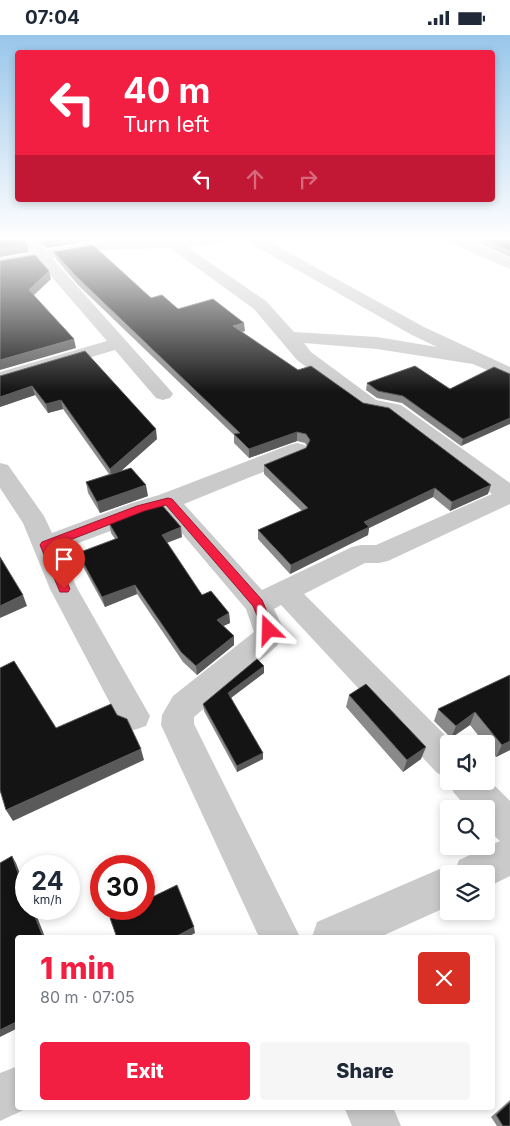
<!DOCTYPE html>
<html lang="en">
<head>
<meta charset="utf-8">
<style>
	:root { --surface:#fff; --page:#f6f6f7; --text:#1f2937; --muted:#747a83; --accent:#f31f43 }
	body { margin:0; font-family:Inter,sans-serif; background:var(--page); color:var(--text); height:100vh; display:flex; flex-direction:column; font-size:19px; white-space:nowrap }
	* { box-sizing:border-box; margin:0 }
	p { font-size:16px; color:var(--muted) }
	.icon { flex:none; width:28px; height:28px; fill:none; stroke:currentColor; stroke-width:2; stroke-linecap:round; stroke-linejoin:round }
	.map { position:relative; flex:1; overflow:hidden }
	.side { position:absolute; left:15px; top:900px; width:480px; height:175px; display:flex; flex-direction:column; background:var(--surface); border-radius:5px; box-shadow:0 2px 8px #0003 }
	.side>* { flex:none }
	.banner { position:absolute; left:15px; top:15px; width:480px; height:152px; border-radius:5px; box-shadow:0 2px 8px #0003; background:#f31f43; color:#fff; overflow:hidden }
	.controls { position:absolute; left:440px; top:700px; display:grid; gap:10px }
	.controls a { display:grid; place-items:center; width:55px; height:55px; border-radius:5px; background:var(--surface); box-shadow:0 2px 8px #0003; font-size:25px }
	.speed { position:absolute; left:15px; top:820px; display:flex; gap:10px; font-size:25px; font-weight:700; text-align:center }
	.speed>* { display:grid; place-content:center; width:65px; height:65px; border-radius:50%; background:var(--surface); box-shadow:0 2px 8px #0003; line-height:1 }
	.speed small { font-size:12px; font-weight:400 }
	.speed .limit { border:8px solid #d22; background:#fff; color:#111 }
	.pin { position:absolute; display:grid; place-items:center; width:42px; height:42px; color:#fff; margin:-51px -21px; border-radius:50% 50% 50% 0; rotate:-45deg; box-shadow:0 0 5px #0007 }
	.pin .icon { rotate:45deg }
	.me { position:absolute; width:55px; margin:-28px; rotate:338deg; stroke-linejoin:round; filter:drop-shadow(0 0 4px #0008) }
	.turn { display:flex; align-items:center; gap:18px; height:105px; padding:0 25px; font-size:22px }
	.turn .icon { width:65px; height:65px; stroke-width:2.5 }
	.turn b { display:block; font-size:35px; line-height:42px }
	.lanes { display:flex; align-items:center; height:48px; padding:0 25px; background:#0003; justify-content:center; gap:25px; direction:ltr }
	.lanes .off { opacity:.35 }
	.round { display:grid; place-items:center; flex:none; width:52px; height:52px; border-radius:5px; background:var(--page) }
	.headline { display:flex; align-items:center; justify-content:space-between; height:85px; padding:0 25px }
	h1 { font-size:30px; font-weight:800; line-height:38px; color:var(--accent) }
	.button { display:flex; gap:10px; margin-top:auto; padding:10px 25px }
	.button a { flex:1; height:58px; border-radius:5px; background:var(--accent); color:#fff; font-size:20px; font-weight:800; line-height:58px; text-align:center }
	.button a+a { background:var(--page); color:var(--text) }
	.status { display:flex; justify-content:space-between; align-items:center; height:35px; padding:0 25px; background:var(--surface); direction:ltr }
	.status svg { height:14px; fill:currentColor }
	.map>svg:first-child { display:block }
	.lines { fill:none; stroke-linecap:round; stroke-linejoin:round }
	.street { fill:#cacaca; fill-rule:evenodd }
	.wall { fill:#8a8a8a }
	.shaded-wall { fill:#5a5a5a }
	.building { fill:#141414; stroke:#5a5a5a }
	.route { fill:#f31f43; stroke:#9e142c }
</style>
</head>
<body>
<div class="status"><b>07:04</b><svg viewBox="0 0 49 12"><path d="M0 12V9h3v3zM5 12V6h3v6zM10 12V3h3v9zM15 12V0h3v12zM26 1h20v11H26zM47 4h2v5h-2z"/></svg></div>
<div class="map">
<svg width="510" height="1091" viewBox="0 0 510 1091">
	<rect width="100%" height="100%" fill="#fff"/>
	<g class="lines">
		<path class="street" d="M 161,204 L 225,204 L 223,207 L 187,212 L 266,266 L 294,297 L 377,302 L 437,312 L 412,300 L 248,207 L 246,204 L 264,204 L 424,292 L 510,332 L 510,345 L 473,329 L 377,314 L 304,308 L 311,317 L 376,365 L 401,370 L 510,448 L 510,469 L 388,526 L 379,528 L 365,528 L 304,559 L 454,709 L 449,709 L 449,743 L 437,738 L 281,570 L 274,574 L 284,595 L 277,611 L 194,682 L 194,689 L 300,902 L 259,902 L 161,690 L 162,680 L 173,661 L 254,597 L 246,574 L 163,476 L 60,515 L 77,553 L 150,681 L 146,691 L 134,695 L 122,691 L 50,554 L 23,488 L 0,453 L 0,428 L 8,430 L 44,481 L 52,498 L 132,468 L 159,460 L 289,410 L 297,408 L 305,410 L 308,415 L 305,420 L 184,469 L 262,555 L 352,512 L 361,510 L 376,510 L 492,459 L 388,380 L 363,375 L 297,325 L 254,274 L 170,213 L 94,215 L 52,223 L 170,355 L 173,359 L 170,363 L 163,365 L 156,363 L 115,315 L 0,349 L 0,337 L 107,306 L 38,226 L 0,233 L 0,223 L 32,218 L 25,209 L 27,206 C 36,204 40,209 46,215 L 94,207 Z
			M 446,204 L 465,204 L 510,223 L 510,234 L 448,207 Z
			M 486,742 L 510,766 L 510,841 L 486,853 L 486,839 L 449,839 L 449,871 L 380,902 L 312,902 L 317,887 L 449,830 L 456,833 L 459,825 L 500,806 L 486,793 L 486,774 L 468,774 L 454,758 L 448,746 L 486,746 Z
			M 18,1031 L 18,1072 L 30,1072 L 0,1086 L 0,1038 Z
			M 344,1072 L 393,1072 L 401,1091 L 352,1091 Z"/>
	</g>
	<path class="wall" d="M 0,204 L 115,204 L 94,205 L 47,213 L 36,205 L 27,204 L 25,206 L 29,217 Z
		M 470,204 L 510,204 L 510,222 Z
		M 54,217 L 151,263 L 178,274 L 245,296 L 242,297 L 298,335 L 488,459 L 450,476 L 433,462 L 369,493 L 368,500 L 290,539 L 258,504 L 258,495 L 302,476 L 264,439 L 264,430 L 306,413 L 307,411 L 305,408 L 297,406 L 249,423 L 234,408 L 234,400 L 78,250 L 56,224 Z
		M 85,316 L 157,404 L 121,436 L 148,461 L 100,478 L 88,458 L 86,447 L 109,439 L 63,374 L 48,378 L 35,360 L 0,372 Z
		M 494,332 L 461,411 L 402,368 L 377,363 L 366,355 L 367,348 L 450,354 Z
		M 109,488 L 182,502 L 167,508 L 202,560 L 229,578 L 230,588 L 223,591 L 234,601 L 234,610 L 197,640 L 183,627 L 137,559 L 105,572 L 81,528 L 78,518 L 115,504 L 111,498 Z
		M 264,631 L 264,638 L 231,663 L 263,718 L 263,724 L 237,737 L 204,676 L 203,669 Z
		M 510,640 L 510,715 L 496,722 L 486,710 L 486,709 L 485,709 L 470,690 L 451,703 L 434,686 L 438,674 Z
		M 349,660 L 421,724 L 403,737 L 346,672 Z
		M 510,1065 L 510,1091 L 497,1091 L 491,1082 Z"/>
	<path class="shaded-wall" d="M 52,204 L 94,204 L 94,205 L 47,213 L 45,205 Z
		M 27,209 L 29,217 L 0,222 L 0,213 Z
		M 49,236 L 51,244 L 31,263 L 29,255 Z
		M 244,288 L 245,296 L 233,299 L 233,291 Z
		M 74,304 L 76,313 L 0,335 L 0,325 Z
		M 32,351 L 35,360 L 0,372 L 0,362 Z
		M 61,365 L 63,374 L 48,378 L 46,369 Z
		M 510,383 L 510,389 L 461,411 L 463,404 Z
		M 156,394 L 157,404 L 112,444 L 110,434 Z
		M 297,397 L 297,406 L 249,423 L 249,414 Z
		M 146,450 L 148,461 L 100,478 L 97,467 Z
		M 491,450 L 488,459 L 450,476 L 452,467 Z
		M 435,453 L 433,462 L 369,493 L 368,500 L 290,539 L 291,530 L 364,487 Z
		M 181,492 L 182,502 L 163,509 L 162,500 Z
		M 135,550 L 137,559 L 105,572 L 102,562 Z
		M 23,560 L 27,571 L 0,583 L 0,571 Z
		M 229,578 L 230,588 L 217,594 L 217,585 Z
		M 234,601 L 234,610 L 197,640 L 196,631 Z
		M 264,631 L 264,638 L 228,665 L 228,658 Z
		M 475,677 L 470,690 L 451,703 L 456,691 Z
		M 510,706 L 510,715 L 496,722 L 502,710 Z
		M 426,712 L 421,724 L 403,737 L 407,725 Z
		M 141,714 L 144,725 L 13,786 L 6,775 Z
		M 263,718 L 263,724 L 237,737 L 237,731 Z
		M 12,821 L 16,828 L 26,854 L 26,860 Z
		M 32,874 L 34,874 L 45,902 L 43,902 Z
		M 194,892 L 195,898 L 188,902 L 175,902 Z
		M 18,986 L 18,993 L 0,1002 L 0,995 Z"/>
	<path class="building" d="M 0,204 L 23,204 L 27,209 L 0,213 Z
		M 484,204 L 510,204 L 510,215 Z
		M 93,210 L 151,263 L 162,260 L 178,274 L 213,264 L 244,288 L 233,291 L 298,335 L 311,331 L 363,368 L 389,373 L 491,450 L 452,467 L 435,453 L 364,487 L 369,492 L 291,530 L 258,495 L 308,473 L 264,430 L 306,413 L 310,405 L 306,399 L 297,397 L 249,414 L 234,399 L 240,398 L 77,242 L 54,217 Z
		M 35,220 L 49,236 L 29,255 L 74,304 L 0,325 L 0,226 Z
		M 85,316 L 156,394 L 110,434 L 61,365 L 46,369 L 32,351 L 0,362 L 0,341 Z
		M 415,331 L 450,354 L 494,332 L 510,339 L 510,383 L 463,404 L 403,361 L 378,356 L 367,348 Z
		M 131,433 L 146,450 L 97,467 L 86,447 Z
		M 161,469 L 181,492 L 162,500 L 202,560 L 211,556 L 229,578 L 217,585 L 234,601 L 196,631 L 181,617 L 135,550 L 102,562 L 78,518 L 118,503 L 109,488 Z
		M 0,522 L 23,560 L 0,571 Z
		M 257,624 L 264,631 L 228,658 L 263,718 L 237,731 L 203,669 Z
		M 14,626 L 56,693 L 111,669 L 117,680 L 127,684 L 141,714 L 6,775 L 0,755 L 0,633 Z
		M 510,640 L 510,706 L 502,710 L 475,677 L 456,691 L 438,674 Z
		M 366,649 L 426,712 L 407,725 L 349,660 Z
		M 12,821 L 26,860 L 26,874 L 32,874 L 43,902 L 18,902 L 18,986 L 0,995 L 0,828 Z
		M 177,850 L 194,892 L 175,902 L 109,902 L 116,900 L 110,883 L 129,874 L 144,874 L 144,866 Z
		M 510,1067 L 510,1091 L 503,1091 L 496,1080 Z"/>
	<linearGradient id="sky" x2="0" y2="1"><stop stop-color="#99c6ea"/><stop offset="0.57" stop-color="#fff"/><stop offset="1" stop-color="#fff" stop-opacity="0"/></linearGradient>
	<rect width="510" height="357" fill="url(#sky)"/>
	<path class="route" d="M 168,463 L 172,464 L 262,565 L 275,595 L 273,599 L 265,599 L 253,571 L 166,470 L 144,476 L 52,512 L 70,554 L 68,557 L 60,557 L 40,510 L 42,507 L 137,471 Z"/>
</svg>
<div class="controls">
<a><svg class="icon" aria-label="sound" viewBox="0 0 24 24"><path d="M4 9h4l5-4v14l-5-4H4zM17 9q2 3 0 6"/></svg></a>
<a><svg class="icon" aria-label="search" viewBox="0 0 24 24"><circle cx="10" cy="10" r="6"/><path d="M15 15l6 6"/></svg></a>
<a><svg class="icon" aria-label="layers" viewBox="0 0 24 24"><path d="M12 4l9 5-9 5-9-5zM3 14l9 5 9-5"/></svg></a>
</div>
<div class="speed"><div>24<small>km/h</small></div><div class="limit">30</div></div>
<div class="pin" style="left:64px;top:554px;background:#d93025"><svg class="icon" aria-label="arrive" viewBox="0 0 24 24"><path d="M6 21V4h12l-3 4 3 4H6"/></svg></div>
<svg class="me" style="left:269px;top:595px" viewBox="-20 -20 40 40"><path d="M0-17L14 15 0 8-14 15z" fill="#f31f43" stroke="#fff" stroke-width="4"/></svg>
<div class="banner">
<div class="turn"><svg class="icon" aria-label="left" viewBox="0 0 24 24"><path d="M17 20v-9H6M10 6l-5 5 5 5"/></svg><div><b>40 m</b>Turn left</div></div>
<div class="lanes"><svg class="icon" aria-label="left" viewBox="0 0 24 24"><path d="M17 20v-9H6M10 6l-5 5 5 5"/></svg><svg class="icon off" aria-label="ahead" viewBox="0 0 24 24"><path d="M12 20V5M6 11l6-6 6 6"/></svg><svg class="icon off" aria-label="right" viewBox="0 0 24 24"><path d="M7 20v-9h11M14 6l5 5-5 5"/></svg></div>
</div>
<section class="side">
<div class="headline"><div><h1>1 min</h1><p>80 m · 07:05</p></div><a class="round" style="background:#d93025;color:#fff"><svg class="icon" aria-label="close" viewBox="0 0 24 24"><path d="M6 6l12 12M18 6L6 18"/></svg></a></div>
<div class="button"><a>Exit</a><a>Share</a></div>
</section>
</div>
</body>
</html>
